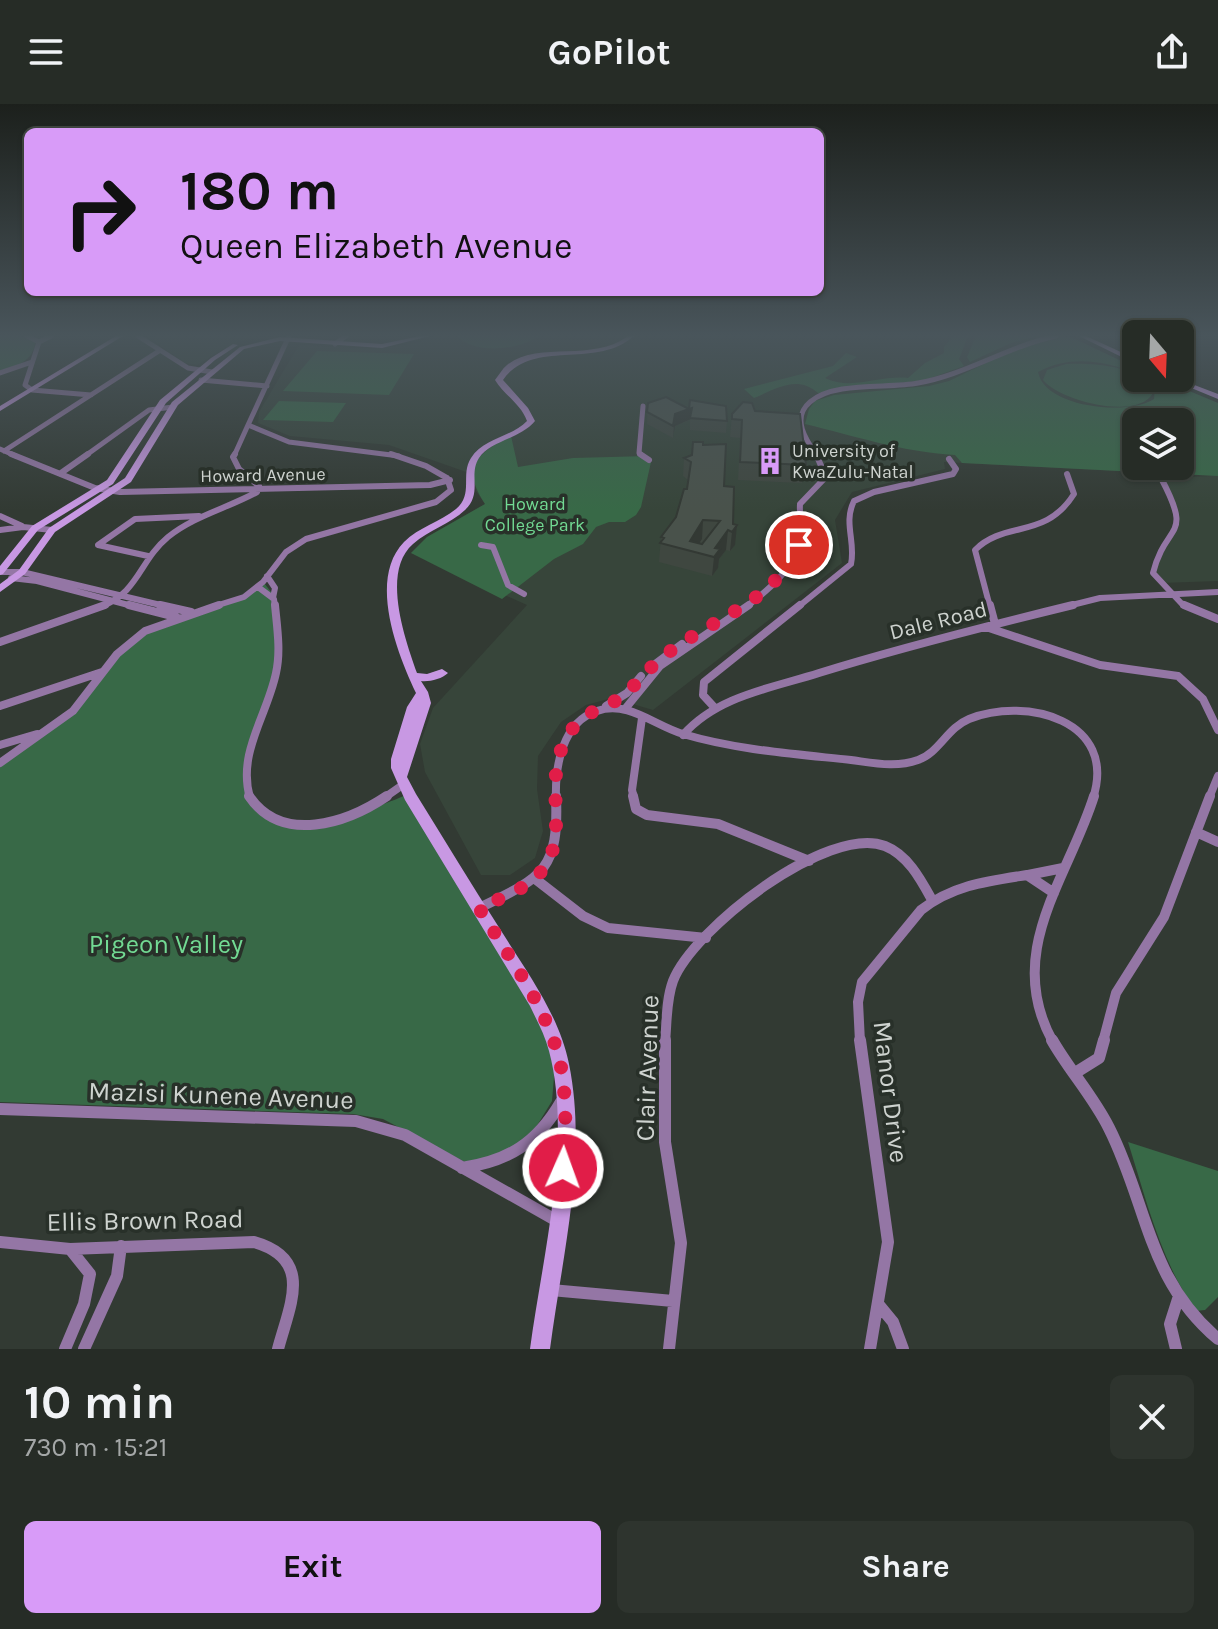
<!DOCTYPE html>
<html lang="en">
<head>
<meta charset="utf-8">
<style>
	:root { --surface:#262c26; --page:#2e342e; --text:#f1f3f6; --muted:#a4a7a7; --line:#424843; --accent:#d89bf8 }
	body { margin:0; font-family:Karla,sans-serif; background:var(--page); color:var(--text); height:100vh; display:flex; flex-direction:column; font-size:30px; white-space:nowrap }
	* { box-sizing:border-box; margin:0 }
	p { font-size:26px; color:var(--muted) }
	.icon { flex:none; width:44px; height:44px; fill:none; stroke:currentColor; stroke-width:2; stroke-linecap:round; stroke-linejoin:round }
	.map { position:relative; height:1245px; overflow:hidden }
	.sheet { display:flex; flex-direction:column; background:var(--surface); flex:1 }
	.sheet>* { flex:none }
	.banner { position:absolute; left:24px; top:24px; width:800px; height:168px; border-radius:12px; box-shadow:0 2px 6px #0004,0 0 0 2px var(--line); background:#d89bf8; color:#111; overflow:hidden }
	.needle { width:52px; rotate:161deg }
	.buttons { position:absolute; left:1122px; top:216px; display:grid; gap:16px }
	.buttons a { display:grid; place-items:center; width:72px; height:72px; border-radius:12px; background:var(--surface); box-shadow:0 2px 6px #0004,0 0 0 2px var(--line); font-size:40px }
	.pin { position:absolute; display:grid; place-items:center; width:68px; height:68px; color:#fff; margin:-34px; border:4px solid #fff; border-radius:50%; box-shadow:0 2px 8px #0007 }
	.me { position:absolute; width:88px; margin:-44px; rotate:2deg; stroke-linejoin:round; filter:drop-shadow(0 0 6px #0008) }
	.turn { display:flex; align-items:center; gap:28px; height:168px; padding:0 24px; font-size:36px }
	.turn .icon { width:104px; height:104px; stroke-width:2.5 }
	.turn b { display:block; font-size:56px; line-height:68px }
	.round { display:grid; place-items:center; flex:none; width:84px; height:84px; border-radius:12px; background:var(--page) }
	.headline { display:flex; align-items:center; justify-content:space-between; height:136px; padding:0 24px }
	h1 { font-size:48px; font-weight:700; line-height:60px }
	.primary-button { display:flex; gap:16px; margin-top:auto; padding:16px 24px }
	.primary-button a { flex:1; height:92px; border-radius:12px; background:var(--accent); color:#111; font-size:32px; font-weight:700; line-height:92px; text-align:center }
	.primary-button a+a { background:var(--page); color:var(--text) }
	header { display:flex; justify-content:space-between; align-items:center; height:104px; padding:0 24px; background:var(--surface); font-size:36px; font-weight:700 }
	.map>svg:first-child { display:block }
	.built { fill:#37453a; fill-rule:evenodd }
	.green { fill:#386947; fill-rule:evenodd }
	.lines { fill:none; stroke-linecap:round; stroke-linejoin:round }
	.street-far4 { stroke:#9476a5; stroke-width:5 }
	.street-far3 { stroke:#9476a5; stroke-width:6 }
	.street-far2 { stroke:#9476a5; stroke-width:8 }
	.street-far1 { stroke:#9476a5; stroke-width:10 }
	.street { stroke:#9476a5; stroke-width:12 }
	.secondary { fill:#c898e3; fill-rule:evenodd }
	.wall { fill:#3f4740 }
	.shaded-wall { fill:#333934 }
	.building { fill:#49524b; stroke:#333934; stroke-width:2; fill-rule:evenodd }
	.route { stroke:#e11d48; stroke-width:14; stroke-dasharray:0 25.2 }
	.labels { text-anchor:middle; stroke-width:7; stroke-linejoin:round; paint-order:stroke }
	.far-poi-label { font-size:18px; fill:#ced3cf; stroke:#283029; text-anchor:start }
	.far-street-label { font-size:18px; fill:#ced3cf; stroke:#283029 }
	.far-park-label { font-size:18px; fill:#72da93; stroke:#283029 }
	.street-label { font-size:22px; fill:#ced3cf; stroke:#283029 }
	.near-park-label { font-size:26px; fill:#72da93; stroke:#283029 }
	.near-street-label { font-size:26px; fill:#ced3cf; stroke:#283029 }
</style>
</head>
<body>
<header><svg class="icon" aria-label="menu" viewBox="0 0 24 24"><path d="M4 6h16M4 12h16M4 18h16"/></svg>GoPilot<svg class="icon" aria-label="share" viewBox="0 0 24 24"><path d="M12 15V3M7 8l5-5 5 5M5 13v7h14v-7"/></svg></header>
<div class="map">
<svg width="1218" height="1245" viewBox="0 0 1218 1245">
	<rect width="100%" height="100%" fill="#323a33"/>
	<path class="built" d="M 154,232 L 258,232 L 232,240 L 197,261 L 185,259 L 150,234 Z
		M 436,232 L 1068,232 L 1136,264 L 1136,274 L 1158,274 L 1218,299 L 1218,477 L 1161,479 L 1152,468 L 1177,422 L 1161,374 L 1211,372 L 944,358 L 945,365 L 852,388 L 835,416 L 842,459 L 653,606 L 612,594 L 586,601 L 561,618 L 538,652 L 537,685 L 543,727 L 535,754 L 510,771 L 481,771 L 425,668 L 420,640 L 433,604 L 527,501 L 411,449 L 427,433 L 485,400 L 476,387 L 472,370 L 389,341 L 290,332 L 258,319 L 259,308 L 299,241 L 374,245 L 417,239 ZM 1136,318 L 1180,318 L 1180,362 L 1136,362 Z"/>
	<path class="green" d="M 0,232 L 20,232 L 35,238 C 33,258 17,261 0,268 Z
		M 457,232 L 539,232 C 519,246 475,251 457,232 Z
		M 953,232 L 968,232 L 959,255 L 964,262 L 925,276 L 818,289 C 797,271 778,284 754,294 L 744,285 L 833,262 L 846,249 L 857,253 L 825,274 C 852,287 879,271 908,274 L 925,259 L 944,249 L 944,243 Z
		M 976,232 L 1037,232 L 1011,239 L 970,258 L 967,253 Z
		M 1064,233 L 1073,234 L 1136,264 L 1136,270 C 1106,256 1068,251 1038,268 C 1045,304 1128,312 1154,295 L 1155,281 L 1144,274 L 1158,274 L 1218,299 L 1218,372 L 962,359 L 955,351 C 902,348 855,332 805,320 L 809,305 L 815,297 L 834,291 L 929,282 L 949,277 L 1015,245 ZM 1136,318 L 1180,318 L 1180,362 L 1136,362 Z
		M 317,247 L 414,250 L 389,291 L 283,287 Z
		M 1066,260 C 1092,259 1143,261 1153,289 C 1138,317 1060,297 1043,276 L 1047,266 Z
		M 279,297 L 346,299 L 333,318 L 263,316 Z
		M 511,332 L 518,363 L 573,354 L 648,352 L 651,358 L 641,403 L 636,411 L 625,418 L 609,418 L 596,423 L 583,440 L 554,455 L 502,495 L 411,449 L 427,433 L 485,400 C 461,364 476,349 511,332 Z
		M 264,479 L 275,493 L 279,552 L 259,616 L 247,680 C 253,688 258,701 265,707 C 294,735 379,703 411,689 L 557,937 L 552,997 L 527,1038 L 497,1056 L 465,1058 L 383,1015 L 353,1010 L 0,998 L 0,663 L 63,617 L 120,550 L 155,524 L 229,500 Z
		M 1128,1038 L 1218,1067 L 1218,1193 L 1205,1206 L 1196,1207 C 1161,1158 1146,1095 1128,1038 Z"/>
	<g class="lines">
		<path class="street-far4" d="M 27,232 L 39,238
			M 51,232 L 39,238 L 25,281 L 32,286 L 91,291
			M 138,232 L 188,264 L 212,268
			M 289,232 L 248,321 L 289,338 L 399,352
			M 335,240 L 346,232
			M 0,269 L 32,258
			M 201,276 L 267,282
			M 0,345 L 16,352
			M 4,347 L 159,247
			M 85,352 L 149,306 L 173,303
			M 234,352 L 248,321
			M 643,352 L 639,349 L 643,302
			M 817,352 C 806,336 791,314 810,298 C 834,277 888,285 918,279 C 965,271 1006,243 1056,232"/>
		<path class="street-far3" d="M 11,350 L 95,384 L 120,388 L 430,381 L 450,376
			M 391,350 L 426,362 L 447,374
			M 640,350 L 649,356
			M 816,350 L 822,364 L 822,373
			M 61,369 L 88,350
			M 1161,374 C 1194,436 1166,417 1153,469 L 1182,500 L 1189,503
			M 0,412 L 22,422
			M 0,426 L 23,423 L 52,426
			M 481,441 L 493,443 L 508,481 L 524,490
			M 148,452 L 98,441 L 135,415 L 199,412
			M 0,468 L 22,468 L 169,503
			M 267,472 L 275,484 L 273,494
			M 11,474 L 37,477 L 136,503
			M 258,483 L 274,495 L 275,503
			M 100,503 C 139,489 139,457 168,433 C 194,412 228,404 257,388 L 259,382 L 239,365 L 233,353 L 235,350
			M 212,503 L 244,493 L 263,478 L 286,448 L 306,435 L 436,398 L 451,386 L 447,374
			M 746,503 C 767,487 793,466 800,439 C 803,427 799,413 800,400 L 823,376
			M 798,503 L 851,460 C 856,438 843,419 854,397 L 874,388 L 953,370 L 956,365 L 949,355
			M 990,503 L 975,446 C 1005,416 1045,436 1074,390 L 1067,370
			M 1064,503 L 1100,494 L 1218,488"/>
		<path class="street-far2" d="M 129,501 L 176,513
			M 160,501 L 191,508
			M 990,501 L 995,520
			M 1184,501 L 1218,515
			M 986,523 L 1100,561 L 1178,572 L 1203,595 L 1218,626
			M 0,538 L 105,501
			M 654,561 L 682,540
			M 0,602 L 102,568
			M 606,602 L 627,589 L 641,572
			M 714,603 L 703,591 L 704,578 L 800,501
			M 625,605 L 660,562 L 749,501
			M 683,631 C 717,592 772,584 819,569 C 903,543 987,522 1073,501
			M 0,641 L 37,630
			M 0,659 L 73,607 L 117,550 L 145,527 L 219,501
			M 250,694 C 237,649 267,612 276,569 C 281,547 277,523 275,501
			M 384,694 L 404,680
			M 556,694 C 555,663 562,618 597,607 C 628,596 655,622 683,630 C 737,646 795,650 851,656 C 874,659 896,664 918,656 C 939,649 947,624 969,615 C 1027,592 1118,617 1093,694
			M 634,694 L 632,686 L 642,614
			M 1209,694 L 1218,672"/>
		<path class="street-far1" d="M 249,692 C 282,741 347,719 387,692
			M 633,692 L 636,705 L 647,711 L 718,720 L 809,757
			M 1196,728 L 1218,738
			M 1028,771 L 1063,764
			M 534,774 L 583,812 L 608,824 L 706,834
			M 479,804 C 543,773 559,767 556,692
			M 665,938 C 667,918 666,896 673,877 C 693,825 828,720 885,742 C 908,751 921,776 932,796
			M 860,938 L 858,898 L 862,878 L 921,806 C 953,781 988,777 1027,771 L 1054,789
			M 1053,938 C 1003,848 1068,775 1094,692
			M 1103,938 L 1116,889 L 1164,813 L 1210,692"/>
		<path class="street" d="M 665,936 L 665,1038 L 681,1139 L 669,1245
			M 860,936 L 888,1138 L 870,1245
			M 1052,936 C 1069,966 1093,992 1109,1024 C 1148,1101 1147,1175 1218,1235
			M 1075,969 L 1099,954 L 1104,936
			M 0,1005 L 356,1017 L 405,1031 L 559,1118
			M 462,1064 C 509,1057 537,1039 561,998
			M 0,1138 L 70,1145 L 254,1138 C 314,1155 290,1200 278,1245
			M 551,1186 L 673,1197
			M 879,1201 L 893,1218 L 903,1245
			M 65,1245 L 84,1200 L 90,1170 L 70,1145
			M 84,1245 L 117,1172 L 121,1142
			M 1176,1245 L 1170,1220 L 1178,1195"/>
		<path class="secondary" d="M 116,232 L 123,232 L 0,307 L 0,302 Z
			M 420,232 L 430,232 L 382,244 L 280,237 L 244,245 L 178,301 L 131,378 L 55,428 L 25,470 L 0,488 L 0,480 L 19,466 L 49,424 L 125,374 L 172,298 L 240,243 L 280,233 L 382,240 Z
			M 628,232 L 634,232 C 596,266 532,234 503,276 L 528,304 L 535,317 C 520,335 490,337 479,354 C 468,371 483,389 465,406 C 450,420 429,426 413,440 C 381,468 405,535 417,569 L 427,570 L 442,565 L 448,569 C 442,575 429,578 421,577 L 428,588 L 431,599 L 407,673 L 416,690 C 444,735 471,780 500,825 C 526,867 559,910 569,960 C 588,1053 562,1152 550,1245 L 530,1245 C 542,1154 573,1037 549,947 C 545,931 537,917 530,902 L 405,696 L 391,664 L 391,655 L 407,603 L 416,589 C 397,549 368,475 404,438 C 419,423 440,418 456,405 C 474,390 460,371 471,354 C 483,334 512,333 527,317 C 521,300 504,291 495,276 C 499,271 502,265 507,261 C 539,236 592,259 628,232 Z
			M 1079,232 L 1086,232 L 1136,255 L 1136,260 Z
			M 233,240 L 238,241 L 215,256 L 166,299 L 113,380 L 38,426 L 3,470 L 0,471 L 0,462 L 32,422 L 107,376 L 160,296 L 211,254 Z
			M 1167,274 L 1176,274 L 1218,290 L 1218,295 Z"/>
	</g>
	<path class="wall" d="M 648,299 L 689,305 L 727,317 L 726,329 L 690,326 L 690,316 L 675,322 L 673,334 L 647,320 Z
		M 755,307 L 806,361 L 802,379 L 738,376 L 740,334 L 730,333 L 732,310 Z
		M 703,341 L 724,382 L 733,420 L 735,441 L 730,447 L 726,446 L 719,455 L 718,464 L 712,472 L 659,458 L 661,433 L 676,413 L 687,385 L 688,376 L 683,372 L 684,354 L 692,351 Z"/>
	<path class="shaded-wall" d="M 692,304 L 691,315 L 675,322 L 673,334 L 675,310 Z
		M 703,416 L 702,435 L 694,447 L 690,437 Z
		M 737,421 L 735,441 L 730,447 L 732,428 Z
		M 728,426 L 726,446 L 719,455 L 718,464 L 712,472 L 715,444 Z"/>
	<path class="building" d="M 666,293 L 689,305 L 675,310 L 673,322 L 647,308 L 648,299 Z
		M 690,296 L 726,302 L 727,317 L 690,314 L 692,304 L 689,305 Z
		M 743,298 L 752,299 L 755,307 L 800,310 L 806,361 L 740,358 L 742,316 L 732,315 L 732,310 Z
		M 693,338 L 703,338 L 703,341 L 726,340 L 724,382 L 734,383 L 733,420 L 737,421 L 732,428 L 728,426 L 715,444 L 720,445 L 714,453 L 660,439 L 664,434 L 661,433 L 676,413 L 684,385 L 687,385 L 691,358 L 684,354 L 692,351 ZM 703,416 L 720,417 L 702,440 L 690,437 Z"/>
	<linearGradient id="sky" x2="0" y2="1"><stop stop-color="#1c201c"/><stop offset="0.57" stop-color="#49555b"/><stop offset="1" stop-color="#49555b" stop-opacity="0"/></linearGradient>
	<rect width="1218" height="406" fill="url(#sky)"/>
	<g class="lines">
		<path class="route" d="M 563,1064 C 566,1030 567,992 560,958 C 547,903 508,852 479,804 C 498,795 522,787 537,772 C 579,731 531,670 578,618 C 589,607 607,603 620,594 C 636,582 648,564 664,552 C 708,516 775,499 799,441"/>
	</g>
	<defs>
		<g id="building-bare" transform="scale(2.16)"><path d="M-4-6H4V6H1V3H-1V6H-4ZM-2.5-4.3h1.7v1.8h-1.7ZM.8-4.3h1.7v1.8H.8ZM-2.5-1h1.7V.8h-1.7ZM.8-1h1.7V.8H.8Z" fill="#d89bf8" stroke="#283029" stroke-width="2.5" paint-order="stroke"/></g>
	</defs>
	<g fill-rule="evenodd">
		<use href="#building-bare" x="770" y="357"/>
	</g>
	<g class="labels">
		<g class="far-poi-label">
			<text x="792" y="353">University of<tspan x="792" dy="21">KwaZulu-Natal</tspan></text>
		</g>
		<g class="far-street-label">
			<text transform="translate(263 371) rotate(-1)" y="6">Howard Avenue</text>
		</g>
		<g class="far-park-label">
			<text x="535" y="406">Howard<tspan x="535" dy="21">College Park</tspan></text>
		</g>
		<g class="street-label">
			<text transform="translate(938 516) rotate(-14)" y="8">Dale Road</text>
		</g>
		<g class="near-park-label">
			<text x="166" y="849">Pigeon Valley</text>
		</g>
		<g class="near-street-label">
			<text transform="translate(647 964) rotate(-88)" y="9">Clair Avenue</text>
			<text transform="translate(891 988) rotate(83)" y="9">Manor Drive</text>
			<text transform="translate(221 991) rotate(2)" y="9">Mazisi Kunene Avenue</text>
			<text transform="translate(145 1116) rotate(-1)" y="9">Ellis Brown Road</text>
		</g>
	</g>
</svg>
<div class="buttons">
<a><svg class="needle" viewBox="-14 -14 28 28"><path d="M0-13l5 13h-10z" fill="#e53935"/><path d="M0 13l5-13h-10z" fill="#a4a7a7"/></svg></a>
<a><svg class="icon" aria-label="layers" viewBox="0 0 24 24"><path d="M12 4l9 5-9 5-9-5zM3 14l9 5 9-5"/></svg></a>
</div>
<div class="pin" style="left:799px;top:441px;background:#d93025"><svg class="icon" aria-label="arrive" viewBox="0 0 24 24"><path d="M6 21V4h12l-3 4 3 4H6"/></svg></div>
<svg class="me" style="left:563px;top:1064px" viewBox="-20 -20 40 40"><circle r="17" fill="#e11d48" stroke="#fff" stroke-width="3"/><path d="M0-11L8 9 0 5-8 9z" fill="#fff"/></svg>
<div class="banner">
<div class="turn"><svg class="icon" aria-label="right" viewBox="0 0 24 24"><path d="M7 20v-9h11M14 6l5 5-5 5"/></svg><div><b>180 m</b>Queen Elizabeth Avenue</div></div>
</div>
</div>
<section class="sheet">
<div class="headline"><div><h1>10 min</h1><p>730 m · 15:21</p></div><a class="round"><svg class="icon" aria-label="close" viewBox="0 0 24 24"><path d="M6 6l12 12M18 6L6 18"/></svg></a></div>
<div class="primary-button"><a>Exit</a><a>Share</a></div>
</section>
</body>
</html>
